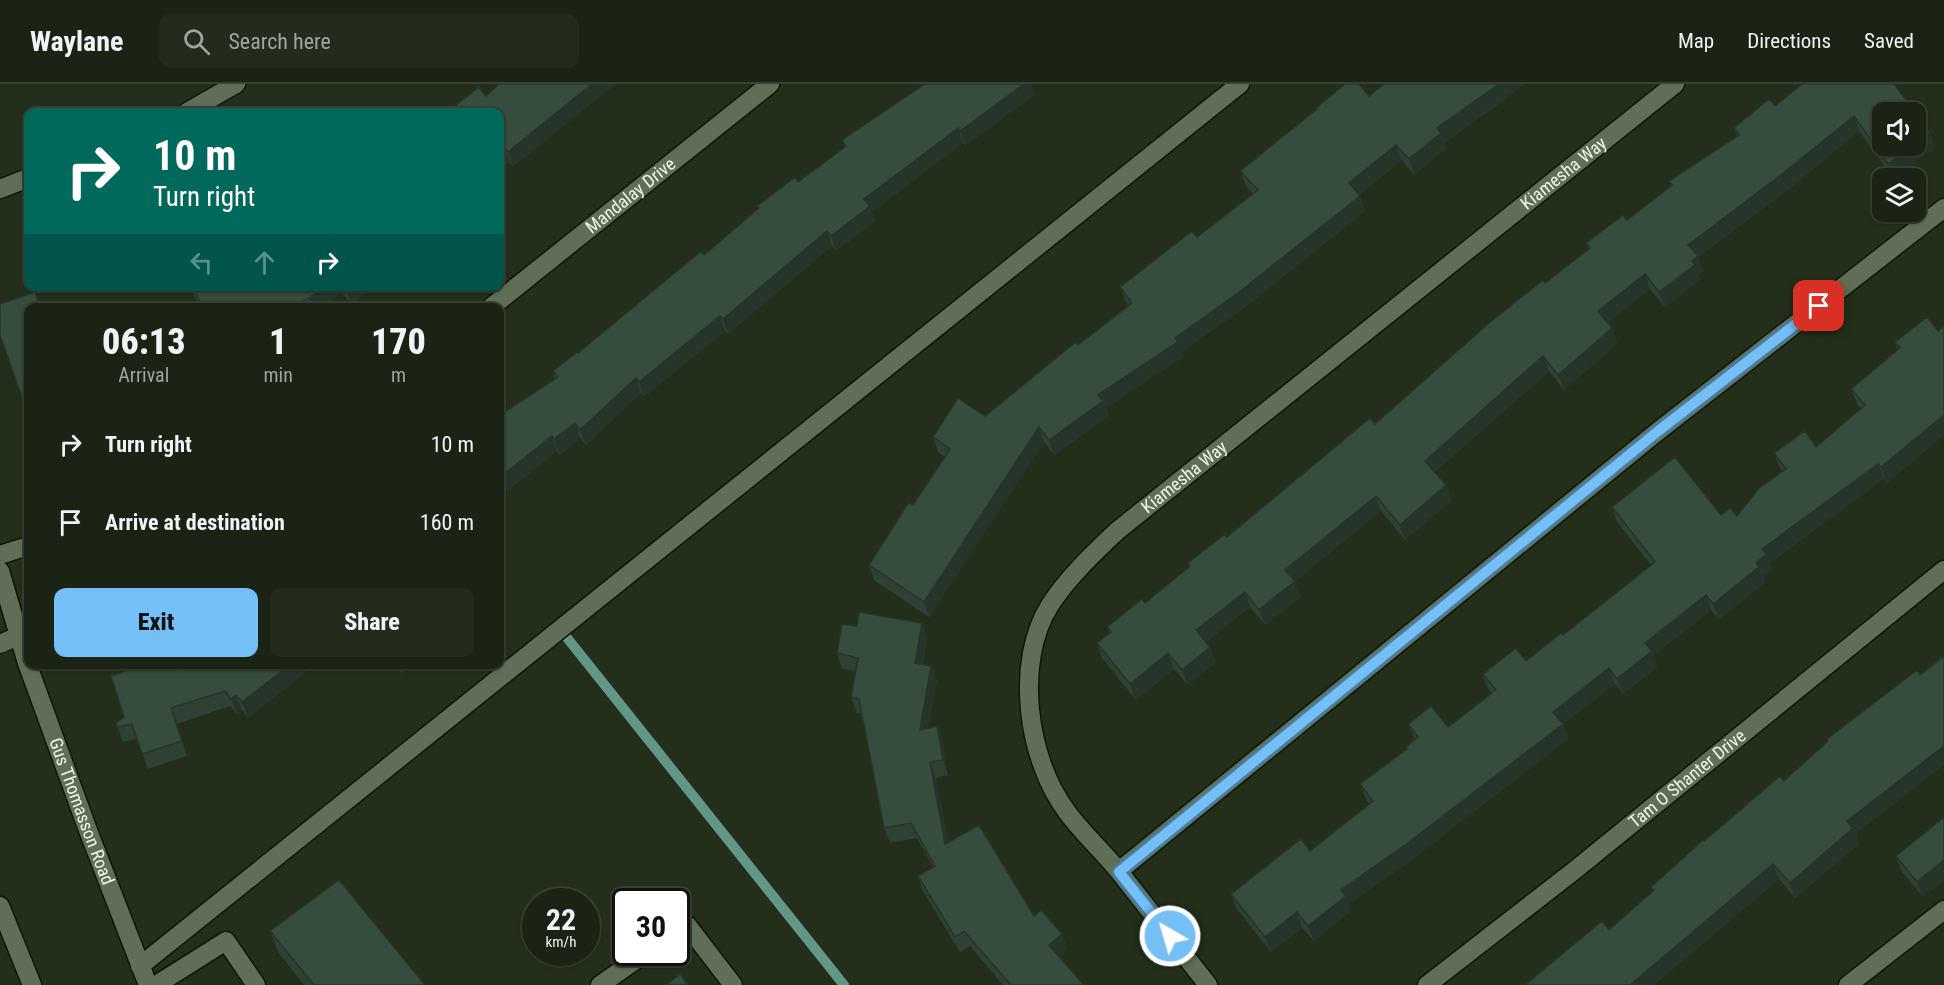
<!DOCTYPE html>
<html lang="en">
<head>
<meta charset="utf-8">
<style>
	:root { --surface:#1b2314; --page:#242b1d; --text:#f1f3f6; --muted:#a0a4a0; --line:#394034; --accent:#74c0f6 }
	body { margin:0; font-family:"Roboto Condensed",sans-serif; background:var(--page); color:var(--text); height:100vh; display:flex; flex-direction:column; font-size:22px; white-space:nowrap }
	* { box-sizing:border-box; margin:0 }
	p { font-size:20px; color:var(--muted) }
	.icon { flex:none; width:33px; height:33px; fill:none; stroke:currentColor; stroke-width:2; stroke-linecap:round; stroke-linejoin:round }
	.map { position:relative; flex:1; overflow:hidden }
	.drawer { position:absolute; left:24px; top:219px; width:480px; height:366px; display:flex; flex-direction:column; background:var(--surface); border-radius:12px; box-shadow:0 2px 4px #0004,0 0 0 2px var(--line) }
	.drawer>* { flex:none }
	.guide { position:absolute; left:24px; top:24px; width:480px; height:183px; border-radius:12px; box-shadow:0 2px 4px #0004,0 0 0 2px var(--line); background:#00695c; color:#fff; overflow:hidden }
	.fabs { position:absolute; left:1872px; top:18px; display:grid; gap:12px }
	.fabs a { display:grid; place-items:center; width:54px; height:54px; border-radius:12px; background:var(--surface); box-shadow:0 2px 4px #0004,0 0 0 2px var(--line); font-size:30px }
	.speed { position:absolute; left:522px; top:804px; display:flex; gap:12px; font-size:30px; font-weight:700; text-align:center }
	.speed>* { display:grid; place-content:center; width:78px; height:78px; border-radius:50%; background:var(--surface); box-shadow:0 2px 4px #0004,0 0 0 2px var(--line); line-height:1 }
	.speed small { font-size:15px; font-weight:400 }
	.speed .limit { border:3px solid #111; border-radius:9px; background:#fff; color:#111 }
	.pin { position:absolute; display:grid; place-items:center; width:51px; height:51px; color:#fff; margin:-26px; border-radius:12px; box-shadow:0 3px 9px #0006 }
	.me { position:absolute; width:66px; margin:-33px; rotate:322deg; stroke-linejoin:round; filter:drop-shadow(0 0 4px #0008) }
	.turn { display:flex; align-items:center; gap:21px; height:126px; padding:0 30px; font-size:27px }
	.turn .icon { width:78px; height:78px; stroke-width:2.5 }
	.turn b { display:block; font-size:42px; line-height:51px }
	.lanes { display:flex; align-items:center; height:57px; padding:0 30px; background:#0003; justify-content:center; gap:30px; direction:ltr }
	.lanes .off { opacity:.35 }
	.eta { display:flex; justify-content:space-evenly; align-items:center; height:102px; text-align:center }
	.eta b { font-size:36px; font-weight:800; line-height:42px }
	.button { display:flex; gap:12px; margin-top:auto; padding:12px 30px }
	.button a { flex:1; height:69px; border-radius:12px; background:var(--accent); color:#111; font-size:24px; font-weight:800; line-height:69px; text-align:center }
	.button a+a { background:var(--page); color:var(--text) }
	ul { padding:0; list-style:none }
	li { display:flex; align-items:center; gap:18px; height:78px; padding:0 30px }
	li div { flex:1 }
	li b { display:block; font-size:22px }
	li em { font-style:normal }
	header { display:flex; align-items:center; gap:36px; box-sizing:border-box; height:84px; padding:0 30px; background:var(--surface); border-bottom:2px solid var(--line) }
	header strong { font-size:28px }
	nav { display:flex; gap:33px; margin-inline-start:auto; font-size:21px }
	.search { width:420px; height:54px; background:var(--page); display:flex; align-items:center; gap:15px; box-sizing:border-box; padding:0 21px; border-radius:12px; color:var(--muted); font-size:22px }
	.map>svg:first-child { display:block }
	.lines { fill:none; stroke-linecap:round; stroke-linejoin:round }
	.stream { stroke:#629687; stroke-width:10 }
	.service-casing { stroke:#0d1705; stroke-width:21 }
	.minor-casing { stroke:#0d1705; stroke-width:21 }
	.tertiary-casing { stroke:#0d1705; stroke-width:21 }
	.secondary-casing { stroke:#0d1705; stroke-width:21 }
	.service { stroke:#616e57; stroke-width:18 }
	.minor { stroke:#616e57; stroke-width:18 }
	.tertiary { stroke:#616e57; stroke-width:18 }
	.secondary { stroke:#616e57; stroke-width:18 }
	.wall { fill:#2e4134 }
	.shaded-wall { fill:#26352a }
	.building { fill:#364c3c; stroke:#26352a; stroke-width:1.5 }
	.route-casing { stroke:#4b7da0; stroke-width:15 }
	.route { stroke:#74c0f6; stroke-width:10 }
	.labels { text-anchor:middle; stroke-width:6; stroke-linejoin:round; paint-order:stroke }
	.street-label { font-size:18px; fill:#eff7ea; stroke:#10150c }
</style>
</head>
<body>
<header>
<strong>Waylane</strong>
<div class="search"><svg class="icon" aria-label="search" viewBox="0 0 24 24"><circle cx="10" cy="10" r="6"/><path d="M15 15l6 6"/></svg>Search here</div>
<nav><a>Map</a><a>Directions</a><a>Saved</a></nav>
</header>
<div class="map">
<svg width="1944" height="901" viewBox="0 0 1944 901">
	<rect width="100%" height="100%" fill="#242f1b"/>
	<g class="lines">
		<path class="stream" d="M 560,545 L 844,901"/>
		<g class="service-casing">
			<path id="service" d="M 187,28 L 236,0
				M 0,105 L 28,94
				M 1119,787 L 1657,348 L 1944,124
				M 676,848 L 687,841 L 733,901
				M 140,882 L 1240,0
				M 156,901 L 226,857 L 256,901
				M 600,901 L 647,868
				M 1848,901 L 1944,826"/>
		</g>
		<g class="minor-casing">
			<g id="minor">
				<path id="s1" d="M 1208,901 C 1179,864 1150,827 1121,790 C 1104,768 1083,750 1067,728 C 1027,675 1014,578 1050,521 C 1068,493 1094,469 1117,447 L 1675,0"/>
				<path id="s2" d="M 1427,901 L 1575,786 L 1944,486"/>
			</g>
		</g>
		<g class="tertiary-casing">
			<g id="tertiary">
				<path id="s3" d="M 490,224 L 770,0"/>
				<path d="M 0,471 L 28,462"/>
			</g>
		</g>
		<g class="secondary-casing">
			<g id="secondary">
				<path id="s4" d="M 0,487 L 27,579 L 89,749 L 148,901"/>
				<path d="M 0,560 L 18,552"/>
				<path d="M 0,822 L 32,901"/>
			</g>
		</g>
		<use href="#service" class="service"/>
		<use href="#minor" class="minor"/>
		<use href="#tertiary" class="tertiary"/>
		<use href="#secondary" class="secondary"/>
	</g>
	<path class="wall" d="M 499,0 L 513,83 L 510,78 L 500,86 L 500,28 L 451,28 L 450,26 L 486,12 Z
		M 924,0 L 1031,0 L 1031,1 L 1034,11 L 965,62 L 963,59 L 872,128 L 875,137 L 836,167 L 832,162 L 728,250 L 725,247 L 644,313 L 641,309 L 586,361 L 580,354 L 560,371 L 557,367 L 500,413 L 500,331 L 555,295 L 553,287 L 578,269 L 704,171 L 758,125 L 757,122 L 798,98 L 844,63 L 842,56 Z
		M 1802,0 L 1930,49 L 1935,64 L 1893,94 L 1859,47 L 1788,106 L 1698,173 L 1703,188 L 1698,192 L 1700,196 L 1665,223 L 1650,205 L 1608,238 L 1618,259 L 1564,306 L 1549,287 L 1435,388 L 1446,401 L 1452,416 L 1405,456 L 1381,427 L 1295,497 L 1301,513 L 1265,541 L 1250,523 L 1206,558 L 1210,563 L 1216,578 L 1188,601 L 1174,585 L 1136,616 L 1102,574 L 1097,559 L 1109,549 L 1107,543 L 1145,519 L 1189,483 L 1188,479 L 1227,453 L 1375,340 L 1588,165 L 1586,159 L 1627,136 L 1671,102 L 1669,97 L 1737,53 L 1734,44 L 1775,22 Z
		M 1369,12 L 1508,13 L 1444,59 L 1446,64 L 1414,91 L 1402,76 L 1359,111 L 1365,127 L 1244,224 L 1181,268 L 1183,273 L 1106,324 L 1109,332 L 1054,371 L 1044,358 L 929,533 L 874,496 L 869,481 L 913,421 L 945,373 L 938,368 L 933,353 L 985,332 L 1078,261 L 1129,222 L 1126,218 L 1120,203 L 1197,153 L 1253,110 L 1246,102 L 1240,87 L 1316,26 L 1316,24 Z
		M 191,202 L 372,202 L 352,220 L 341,208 L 322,224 L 190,224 L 199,220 L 195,213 Z
		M 28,224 L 28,325 L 26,325 L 0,251 Z
		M 1944,242 L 1944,351 L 1887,399 L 1884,395 L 1770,479 L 1772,486 L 1763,493 L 1765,499 L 1719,535 L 1711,526 L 1653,572 L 1657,583 L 1623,610 L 1615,600 L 1563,640 L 1568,655 L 1410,777 L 1349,820 L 1351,827 L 1314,857 L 1302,844 L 1271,868 L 1237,825 L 1231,810 L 1310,767 L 1369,720 L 1366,715 L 1360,700 L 1407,665 L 1406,663 L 1415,656 L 1408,640 L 1448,643 L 1492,609 L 1488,605 L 1483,590 L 1526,577 L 1563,551 L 1651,481 L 1617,438 L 1612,423 L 1737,432 L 1782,387 L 1780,384 L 1774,369 L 1816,363 L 1861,325 L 1857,320 L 1851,305 L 1898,266 L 1895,258 L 1938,247 Z
		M 927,554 L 923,580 L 937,597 L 928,644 L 942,657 L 948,691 L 936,694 L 948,758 L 1034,832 L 1062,850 L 1067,865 L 1059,873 L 1084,901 L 1003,901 L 970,862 L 960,868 L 923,807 L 918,792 L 933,783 L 917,754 L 890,759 L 884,744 L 862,630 L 857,629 L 851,613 L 856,587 L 842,585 L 837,569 Z
		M 316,580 L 248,634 L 242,626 L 237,630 L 230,622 L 177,640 L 187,672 L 148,685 L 137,655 L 123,658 L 116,639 L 183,586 Z
		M 394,580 L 414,580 L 402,590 Z
		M 1920,591 L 1856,750 L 1859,760 L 1795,814 L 1779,795 L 1654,901 L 1525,901 L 1609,846 L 1653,807 L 1651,803 L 1704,757 L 1784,697 L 1827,658 L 1827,655 Z
		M 1944,733 L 1944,796 L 1923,813 L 1901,787 L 1896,772 Z
		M 270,847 L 425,901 L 304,901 L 278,868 Z"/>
	<path class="shaded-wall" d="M 592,0 L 616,0 L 513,83 L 508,68 Z
		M 1024,0 L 1031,0 L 1031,1 L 1034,11 L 965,62 L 960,47 Z
		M 1499,0 L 1525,0 L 1444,59 L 1446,64 L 1414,91 L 1409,75 L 1437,44 Z
		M 1854,32 L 1859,47 L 1788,106 L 1698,173 L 1703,188 L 1698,192 L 1700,196 L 1665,223 L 1659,208 L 1692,177 L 1688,161 Z
		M 958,44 L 963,59 L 872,128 L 875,137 L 836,167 L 831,152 L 864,115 Z
		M 1930,49 L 1935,64 L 1894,94 L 1888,80 L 1913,62 L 1916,62 L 1916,60 Z
		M 1396,61 L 1402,76 L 1355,114 L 1349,99 Z
		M 504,63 L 510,78 L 500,86 L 500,67 Z
		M 1360,112 L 1365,127 L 1244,224 L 1181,268 L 1183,273 L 1106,324 L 1109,332 L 1054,371 L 1049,356 L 1098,311 L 1175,254 Z
		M 827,147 L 832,162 L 728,250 L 723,235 Z
		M 1645,190 L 1650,205 L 1604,242 L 1598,227 Z
		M 324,202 L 340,202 L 341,208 L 322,224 L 313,224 L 309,214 Z
		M 349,202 L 372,202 L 352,220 L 346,205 Z
		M 720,232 L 725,247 L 644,313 L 639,298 Z
		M 1612,244 L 1618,259 L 1564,306 L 1558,291 Z
		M 1543,272 L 1549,287 L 1431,392 L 1425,377 Z
		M 636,294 L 641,309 L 586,361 L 580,346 Z
		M 1944,331 L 1944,351 L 1887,399 L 1881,383 Z
		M 575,339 L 580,354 L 560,371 L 554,355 Z
		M 1039,343 L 1044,358 L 929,533 L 924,518 Z
		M 552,352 L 557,367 L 500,413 L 500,393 Z
		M 1878,380 L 1884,395 L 1770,479 L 1772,486 L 1763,493 L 1765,499 L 1719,535 L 1713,520 L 1762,465 Z
		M 1446,401 L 1452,416 L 1405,456 L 1400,441 Z
		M 1376,412 L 1381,427 L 1291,501 L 1285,486 Z
		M 1295,497 L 1301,513 L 1265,541 L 1259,526 Z
		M 1245,508 L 1250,523 L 1202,561 L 1196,546 Z
		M 1706,511 L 1711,526 L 1653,572 L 1657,583 L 1623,610 L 1617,595 L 1645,559 Z
		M 922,539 L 927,554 L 920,594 L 915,579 Z
		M 1210,563 L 1216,578 L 1188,601 L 1182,586 Z
		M 1168,569 L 1174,585 L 1136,616 L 1130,600 Z
		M 291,580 L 316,580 L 248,634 L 242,618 Z
		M 398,580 L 414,580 L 402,590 Z
		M 931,582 L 937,597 L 925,661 L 920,646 Z
		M 1609,584 L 1615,600 L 1563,640 L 1568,655 L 1410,777 L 1349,820 L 1351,827 L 1314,857 L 1308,842 L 1341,806 L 1553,628 Z
		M 236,611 L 242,626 L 237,630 L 231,615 Z
		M 937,642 L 942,657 L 948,691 L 943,676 Z
		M 1944,662 L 1944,681 L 1856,750 L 1859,760 L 1795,814 L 1790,799 L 1847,737 Z
		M 930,678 L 936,694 L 951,775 L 945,760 Z
		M 1944,776 L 1944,796 L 1923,813 L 1917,798 Z
		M 1773,780 L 1779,795 L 1654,901 L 1630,901 Z
		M 1297,828 L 1302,844 L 1271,868 L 1265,853 Z
		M 1062,850 L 1067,865 L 1054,877 L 1049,861 Z"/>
	<path class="building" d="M 499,0 L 592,0 L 508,68 L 504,63 L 500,67 L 500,28 L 452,28 L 450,26 L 479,3 L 486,12 Z
		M 925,0 L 1024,0 L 960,47 L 958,44 L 864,115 L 870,122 L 831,152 L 827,147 L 723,235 L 720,232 L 639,298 L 636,294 L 580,346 L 575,339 L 554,355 L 552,352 L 500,393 L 500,331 L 558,293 L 553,287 L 577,268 L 578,269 L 701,167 L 704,171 L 759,124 L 757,122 L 795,93 L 798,98 L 846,62 L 842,56 Z
		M 1345,0 L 1359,0 L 1369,12 L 1384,0 L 1499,0 L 1437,44 L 1441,49 L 1409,75 L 1396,61 L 1349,99 L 1360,112 L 1238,209 L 1175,254 L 1178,258 L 1098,311 L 1103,317 L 1049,356 L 1039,343 L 924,518 L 869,481 L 909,418 L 913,421 L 950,365 L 933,353 L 958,314 L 985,332 L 1076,258 L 1078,261 L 1132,219 L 1120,203 L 1192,147 L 1197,153 L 1258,106 L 1240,87 L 1317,25 L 1316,24 Z
		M 1802,0 L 1894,0 L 1915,28 L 1882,28 L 1882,62 L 1913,62 L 1888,80 L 1854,32 L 1782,90 L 1688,161 L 1698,172 L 1692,177 L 1695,181 L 1659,208 L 1645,190 L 1598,227 L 1612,244 L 1558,291 L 1543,272 L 1425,377 L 1446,401 L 1400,441 L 1376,412 L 1285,486 L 1295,497 L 1259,526 L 1245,508 L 1196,546 L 1210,563 L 1182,586 L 1168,569 L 1130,600 L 1097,559 L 1111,548 L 1107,543 L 1142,515 L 1145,519 L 1190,482 L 1188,479 L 1225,450 L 1227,453 L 1370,334 L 1375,340 L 1489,239 L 1543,196 L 1545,199 L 1590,164 L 1586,159 L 1623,131 L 1627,136 L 1672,101 L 1669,97 L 1739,51 L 1734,44 L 1769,15 L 1775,22 Z
		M 1916,30 L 1930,49 L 1916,60 Z
		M 192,202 L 324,202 L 309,214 L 292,224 L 190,224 L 201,220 Z
		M 35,208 L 40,224 L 28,224 L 28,308 L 21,310 L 0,251 L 0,220 Z
		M 1927,233 L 1938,247 L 1944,242 L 1944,331 L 1881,383 L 1878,380 L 1762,465 L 1767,470 L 1756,479 L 1759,483 L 1713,520 L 1706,511 L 1645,559 L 1652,567 L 1617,595 L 1609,584 L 1553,628 L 1563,640 L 1405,761 L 1341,806 L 1346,812 L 1308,842 L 1297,828 L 1265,853 L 1231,810 L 1301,755 L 1310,767 L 1373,717 L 1360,700 L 1407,665 L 1406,663 L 1418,653 L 1408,640 L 1431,622 L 1448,643 L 1496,606 L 1483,590 L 1516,564 L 1526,577 L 1561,549 L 1563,551 L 1655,478 L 1612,423 L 1675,373 L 1721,431 L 1730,424 L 1737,432 L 1759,404 L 1786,385 L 1774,369 L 1805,347 L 1816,363 L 1865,321 L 1851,305 L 1900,264 L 1895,258 Z
		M 859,528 L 922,539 L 915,579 L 931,582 L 920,646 L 937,642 L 943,676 L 930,678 L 945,760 L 979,741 L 1034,832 L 1041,826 L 1062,850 L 1049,861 L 1084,901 L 1011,901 L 964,847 L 955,853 L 918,792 L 935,782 L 911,739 L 884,744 L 859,615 L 851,613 L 858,574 L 837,569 L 842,540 L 857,542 Z
		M 1944,572 L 1944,662 L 1847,737 L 1853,744 L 1790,799 L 1773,780 L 1630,901 L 1525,901 L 1602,837 L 1609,846 L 1654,806 L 1651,803 L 1703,756 L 1704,757 L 1780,692 L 1784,697 L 1828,657 L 1827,655 L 1917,586 L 1920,591 Z
		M 128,580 L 181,580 L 183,586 L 189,580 L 291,580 L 242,618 L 236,611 L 231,615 L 225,607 L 171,624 L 182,657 L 142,670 L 132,640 L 117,643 L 116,639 L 124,633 L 111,592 L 129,586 L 127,581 Z
		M 1944,733 L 1944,776 L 1917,798 L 1896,772 Z
		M 339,796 L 425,901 L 314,901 L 270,847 Z
		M 680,890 L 688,901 L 666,901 Z"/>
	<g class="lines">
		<g class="route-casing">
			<path id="route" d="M 1170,852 L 1119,788 L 1657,348 L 1819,222"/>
		</g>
		<use href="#route" class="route"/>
	</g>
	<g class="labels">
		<g class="street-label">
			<text dy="6" stroke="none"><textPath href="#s1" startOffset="1114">Kiamesha Way</textPath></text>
			<text dy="6" stroke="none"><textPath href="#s3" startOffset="180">Mandalay Drive</textPath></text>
			<text dy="6" stroke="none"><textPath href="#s1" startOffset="628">Kiamesha Way</textPath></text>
			<text dy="6" stroke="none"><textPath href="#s2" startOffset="332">Tam O Shanter Drive</textPath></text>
			<text dy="6" stroke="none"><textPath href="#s4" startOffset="254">Gus Thomasson Road</textPath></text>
		</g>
	</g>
</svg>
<div class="fabs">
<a><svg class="icon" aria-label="sound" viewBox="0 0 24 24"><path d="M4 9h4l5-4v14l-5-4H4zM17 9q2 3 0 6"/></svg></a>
<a><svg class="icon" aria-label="layers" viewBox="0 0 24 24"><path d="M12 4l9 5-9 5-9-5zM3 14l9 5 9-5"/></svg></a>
</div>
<div class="speed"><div>22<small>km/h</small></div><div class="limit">30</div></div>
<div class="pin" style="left:1819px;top:222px;background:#d93025"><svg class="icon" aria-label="arrive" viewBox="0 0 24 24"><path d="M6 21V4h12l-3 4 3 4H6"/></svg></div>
<svg class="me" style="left:1170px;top:852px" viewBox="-20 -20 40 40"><circle r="17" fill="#74c0f6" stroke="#fff" stroke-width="3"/><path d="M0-11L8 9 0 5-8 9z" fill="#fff"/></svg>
<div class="guide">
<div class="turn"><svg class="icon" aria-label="right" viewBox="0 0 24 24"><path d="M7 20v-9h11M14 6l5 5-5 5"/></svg><div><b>10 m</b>Turn right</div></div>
<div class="lanes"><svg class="icon off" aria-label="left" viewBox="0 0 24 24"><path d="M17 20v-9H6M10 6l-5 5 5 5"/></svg><svg class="icon off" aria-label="ahead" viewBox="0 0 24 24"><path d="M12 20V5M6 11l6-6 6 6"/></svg><svg class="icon" aria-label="right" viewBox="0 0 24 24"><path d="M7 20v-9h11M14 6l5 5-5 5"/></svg></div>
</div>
<section class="drawer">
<div class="eta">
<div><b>06:13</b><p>Arrival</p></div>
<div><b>1</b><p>min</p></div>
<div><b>170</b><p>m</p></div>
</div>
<ul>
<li><svg class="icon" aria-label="right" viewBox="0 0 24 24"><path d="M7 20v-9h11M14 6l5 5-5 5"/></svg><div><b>Turn right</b></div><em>10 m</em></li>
<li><svg class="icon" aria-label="arrive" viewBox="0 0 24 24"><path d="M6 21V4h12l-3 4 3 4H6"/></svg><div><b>Arrive at destination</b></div><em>160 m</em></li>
</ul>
<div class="button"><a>Exit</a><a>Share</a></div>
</section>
</div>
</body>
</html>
